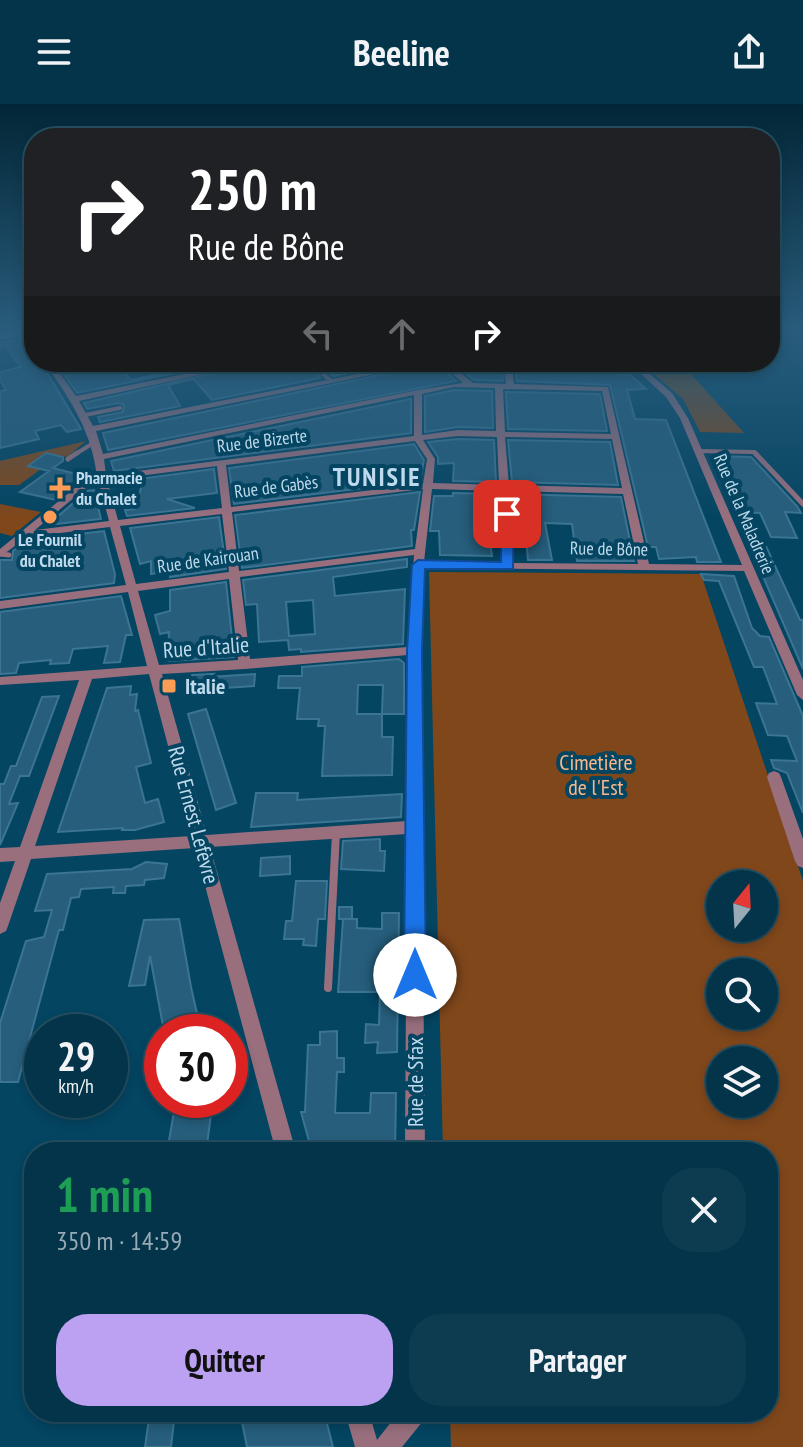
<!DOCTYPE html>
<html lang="fr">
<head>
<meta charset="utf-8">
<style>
	:root { --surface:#03344a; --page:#0d3c51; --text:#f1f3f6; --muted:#97aab5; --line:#244f62; --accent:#bca0f2 }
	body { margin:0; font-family:"PT Sans Narrow",sans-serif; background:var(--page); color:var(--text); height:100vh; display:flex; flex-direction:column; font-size:30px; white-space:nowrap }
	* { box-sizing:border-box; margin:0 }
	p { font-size:26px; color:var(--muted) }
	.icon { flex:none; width:44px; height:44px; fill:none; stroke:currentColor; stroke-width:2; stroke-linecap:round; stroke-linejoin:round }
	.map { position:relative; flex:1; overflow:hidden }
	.side { position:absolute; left:24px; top:1038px; width:754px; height:280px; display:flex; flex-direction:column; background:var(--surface); border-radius:32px; box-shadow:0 4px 12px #0003,0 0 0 2px var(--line) }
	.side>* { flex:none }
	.hud { position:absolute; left:24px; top:24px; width:756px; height:244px; border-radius:32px; box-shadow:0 4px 12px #0003,0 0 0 2px var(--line); background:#202124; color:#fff; overflow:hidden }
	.needle { width:52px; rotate:18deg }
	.fabs { position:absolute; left:706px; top:766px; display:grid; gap:16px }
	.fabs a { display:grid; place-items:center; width:72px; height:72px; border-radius:50%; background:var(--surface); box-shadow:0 4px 12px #0003,0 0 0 2px var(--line); font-size:40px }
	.speed { position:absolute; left:24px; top:910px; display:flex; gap:16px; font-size:40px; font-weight:700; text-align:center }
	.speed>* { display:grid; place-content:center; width:104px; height:104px; border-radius:50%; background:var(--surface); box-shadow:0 4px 12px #0003,0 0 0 2px var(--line); line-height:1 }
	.speed small { font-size:20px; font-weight:400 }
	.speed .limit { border:12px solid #d22; background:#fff; color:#111 }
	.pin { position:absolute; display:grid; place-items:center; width:68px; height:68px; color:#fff; margin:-34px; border-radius:16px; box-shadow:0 4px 12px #0006 }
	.me { position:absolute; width:88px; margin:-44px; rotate:0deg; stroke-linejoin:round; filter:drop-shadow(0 0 6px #0008) }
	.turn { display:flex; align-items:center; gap:28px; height:168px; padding:0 32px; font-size:36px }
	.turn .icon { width:104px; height:104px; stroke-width:2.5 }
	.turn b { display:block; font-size:56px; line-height:68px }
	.lanes { display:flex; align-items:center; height:76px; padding:0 32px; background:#0003; justify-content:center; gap:40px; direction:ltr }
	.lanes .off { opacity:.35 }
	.round { display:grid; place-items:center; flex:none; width:84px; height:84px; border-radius:32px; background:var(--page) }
	.head { display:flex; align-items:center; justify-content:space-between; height:136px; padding:0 32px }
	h1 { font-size:48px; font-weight:700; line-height:60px; color:#1e9e55 }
	.primary-button { display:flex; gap:16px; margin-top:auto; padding:16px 32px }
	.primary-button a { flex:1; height:92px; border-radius:32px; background:var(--accent); color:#111; font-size:32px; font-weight:700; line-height:92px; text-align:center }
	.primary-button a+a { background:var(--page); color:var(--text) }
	header { display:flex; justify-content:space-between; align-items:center; height:104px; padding:0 32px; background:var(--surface); font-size:36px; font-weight:700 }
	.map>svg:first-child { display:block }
	.green { fill:#80471b; fill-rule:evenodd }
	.building { fill:#265e7c; stroke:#3c7493; stroke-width:2; fill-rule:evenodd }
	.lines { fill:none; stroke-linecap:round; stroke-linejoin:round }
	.lane-far2 { stroke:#996f7e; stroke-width:4 }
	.lane-far1 { stroke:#996f7e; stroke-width:5 }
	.lane { stroke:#996f7e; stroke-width:8 }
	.street { fill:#996f7e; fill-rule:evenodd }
	.secondary { fill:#ca88a1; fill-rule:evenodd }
	.route { fill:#1a73e8; stroke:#114b97; stroke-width:2 }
	.poi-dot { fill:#fd9d55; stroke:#044562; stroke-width:3 }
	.labels { text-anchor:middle; stroke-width:8; stroke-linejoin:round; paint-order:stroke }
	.far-street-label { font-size:18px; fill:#bfdaec; stroke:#044562 }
	.far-poi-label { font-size:18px; font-weight:bold; fill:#bfdaec; stroke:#044562; text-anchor:start }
	.street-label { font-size:22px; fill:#bfdaec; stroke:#044562 }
	.poi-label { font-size:22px; font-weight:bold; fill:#bfdaec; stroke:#044562; text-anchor:start }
	.park-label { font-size:22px; fill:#f8b88c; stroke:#044562 }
	.far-district-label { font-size:26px; font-weight:bold; letter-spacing:2px; fill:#bfdaec; stroke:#044562 }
</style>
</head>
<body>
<header><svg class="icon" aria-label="menu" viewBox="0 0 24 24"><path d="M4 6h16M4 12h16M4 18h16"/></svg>Beeline<svg class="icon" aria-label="share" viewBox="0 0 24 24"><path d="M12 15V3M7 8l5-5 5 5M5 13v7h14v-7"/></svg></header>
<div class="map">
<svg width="803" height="1343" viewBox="0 0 803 1343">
	<rect width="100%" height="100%" fill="#044562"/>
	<path class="green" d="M 640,258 L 719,258 L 728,266 L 692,271 L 744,329 L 700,328 L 683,295 Z
		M 86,337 L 67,353 L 46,349 L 29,362 L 41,365 L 19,381 L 0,381 L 0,357 Z
		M 0,400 L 41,408 L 12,432 L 0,429 Z
		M 429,468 L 701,470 L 803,777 L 803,1343 L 451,1343 L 450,1308 L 768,1308 L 768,1048 L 443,1048 ZM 720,780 L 764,780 L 764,824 L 720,824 ZM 720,868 L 764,868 L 764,912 L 720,912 ZM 720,956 L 764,956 L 764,1000 L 720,1000 Z"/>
	<path class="building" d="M 23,234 L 34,250 L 34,258 L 43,262 L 81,325 L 67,328 L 61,321 L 35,327 L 39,335 L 0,344 L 0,287 L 6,286 L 0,276 L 0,268 L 21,263 L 5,242 L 0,243 L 0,239 Z
		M 114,258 L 131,276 L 215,258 L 229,258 L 77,289 L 56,259 Z
		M 262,258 L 403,258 L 333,272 L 322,265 L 318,268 L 320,274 L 212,296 L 194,275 L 168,281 L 180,302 L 100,318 L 98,313 L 123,308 L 124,301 L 119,299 L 87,305 L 84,299 Z
		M 452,258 L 500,258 L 503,277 L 474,276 Z
		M 514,258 L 537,258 L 538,266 L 629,270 L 646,285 L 627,286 L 635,315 L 666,316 L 721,458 L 697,458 L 696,453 L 659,455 L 656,443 L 648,443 L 610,281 L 517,277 Z
		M 437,259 L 456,277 L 108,346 L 103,329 Z
		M 454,286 L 492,287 L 493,324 L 458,323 L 425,328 L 425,292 Z
		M 506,288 L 600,290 L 607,327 L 508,325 Z
		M 411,295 L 411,329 L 114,367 L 111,357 Z
		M 458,335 L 494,336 L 496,378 L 453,377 L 454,359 L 438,360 L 438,353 L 428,338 Z
		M 508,336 L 610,338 L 618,381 L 512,378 Z
		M 414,340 L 424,356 L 420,377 L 234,400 L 229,364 Z
		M 46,349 L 63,353 L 63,357 L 53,364 L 84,372 L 56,396 L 20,388 L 49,367 L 28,362 Z
		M 714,352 L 751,353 L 797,402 L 801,409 L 785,408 L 797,434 L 771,433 L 760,409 L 739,408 Z
		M 214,365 L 217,389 L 167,395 L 195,404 L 127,412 L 125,406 L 135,405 L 143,377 L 118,381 L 117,378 Z
		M 94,386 L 101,415 L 48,421 L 87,387 Z
		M 420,388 L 414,426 L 411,426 L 412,442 L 242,464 L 235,411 Z
		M 453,389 L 497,390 L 499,438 L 490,438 L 492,452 L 440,451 L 439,427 L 430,427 L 434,392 L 453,392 Z
		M 512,390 L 621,393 L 634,457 L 577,457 L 572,420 L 545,419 L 552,456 L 528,456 L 526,436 L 515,436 Z
		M 219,413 L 226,465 L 170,473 L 170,467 L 151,470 L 151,457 L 140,460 L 130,424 Z
		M 104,427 L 115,470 L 114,479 L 0,494 L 0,456 L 12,456 L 13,447 L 28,436 Z
		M 749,440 L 765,440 L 800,516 L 803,516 L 803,565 Z
		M 407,455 L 407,463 L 333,473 L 335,492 L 405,485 L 403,540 L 301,548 L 301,545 L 289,546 L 288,536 L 259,538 L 257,500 L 246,501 L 243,476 ZM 313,496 L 315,530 L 289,532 L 286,498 Z
		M 701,470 L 734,472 L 752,524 L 760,532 L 769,533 L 803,612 L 803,709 L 787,669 L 774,664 L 771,656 L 797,657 L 787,632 L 768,631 L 756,599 L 777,600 L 763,563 L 754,563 L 719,477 L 704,476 Z
		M 226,478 L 234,553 L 168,557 L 169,528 L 160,530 L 155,511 L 170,507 L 170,486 Z
		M 121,492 L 132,531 L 126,531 L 120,558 L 104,559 L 108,542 L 73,545 L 69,559 L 50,560 L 51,556 L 19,559 L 16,569 L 0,570 L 0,508 Z
		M 399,555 L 404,559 L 404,610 L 382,610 L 382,633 L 393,633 L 392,671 L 322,672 L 325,622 L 318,622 L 319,615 L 297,615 L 300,584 L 278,584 L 279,572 L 302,572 L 302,563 ZM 358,581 L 383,581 L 382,610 L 357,610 Z
		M 213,570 L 209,573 L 255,570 L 254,582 L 194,586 L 189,590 L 192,571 Z
		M 131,582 L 130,591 L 137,590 L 135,607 L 138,606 L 151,659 L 136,663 L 145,699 L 158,695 L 164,718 L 135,726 L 122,726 L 123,724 L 58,728 L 107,584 Z
		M 59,592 L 29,672 L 20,672 L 9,700 L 18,699 L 0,741 L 0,680 L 4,680 L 11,662 L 16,662 L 42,593 Z
		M 206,605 L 236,699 L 216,706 L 188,610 Z
		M 256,689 L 298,689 L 297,696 L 402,690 L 401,713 L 251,723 Z
		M 380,735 L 380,747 L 385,747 L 384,767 L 341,765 L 343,737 Z
		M 290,752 L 290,770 L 260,772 L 261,754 Z
		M 146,758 L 167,760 L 164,774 L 145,776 L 144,781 L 126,782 L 125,789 L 113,789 L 114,783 L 81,785 L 79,793 L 71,794 L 63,826 L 59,826 L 18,978 L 0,978 L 0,919 L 26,837 L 44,833 L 52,806 L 35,807 L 47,770 L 132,765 Z
		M 296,777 L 327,777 L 325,815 L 318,815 L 316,842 L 303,841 L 304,835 L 284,835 L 286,817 L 292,817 Z
		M 339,803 L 352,803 L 352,815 L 344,815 L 357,815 L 357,824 L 382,825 L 382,809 L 399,809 L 397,948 L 377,949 L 378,938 L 365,939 L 366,920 L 379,921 L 380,888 L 338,888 L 343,815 L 339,815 Z
		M 179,815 L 191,883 L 201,927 L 185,928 L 183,914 L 163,922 L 150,852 L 145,881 L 129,882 L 144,816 Z
		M 337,927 L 337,954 L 344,954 L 344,968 L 337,968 L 335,1009 L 370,1009 L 371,989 L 396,989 L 395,1048 L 312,1048 L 301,1008 L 305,1008 L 308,941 L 320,941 L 320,928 Z
		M 176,996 L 213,996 L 206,1048 L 167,1048 Z
		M 150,1308 L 175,1308 L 171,1343 L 145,1343 Z
		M 240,1308 L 324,1308 L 333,1343 L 247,1343 Z"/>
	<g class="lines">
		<path class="lane-far2" d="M 323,270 L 331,277
			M 85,311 L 120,304
			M 699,347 L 754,348 L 757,351
			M 74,351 L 95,338"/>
		<path class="lane-far1" d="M 755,349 L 803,400
			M 68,355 L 77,349
			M 0,450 L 9,451"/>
		<path class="lane" d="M 328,884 L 336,729"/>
		<path class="street" d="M 25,226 L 31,226 L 34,241 L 30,239 Z
			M 44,258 L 52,258 L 76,292 L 244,258 L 259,258 L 79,297 L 93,322 L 419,258 L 434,258 L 96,327 L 103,350 L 418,286 L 463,279 L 439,258 L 447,258 L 473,279 L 506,280 L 503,258 L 511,258 L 514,280 L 608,283 L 649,460 L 742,461 L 680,314 L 666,293 L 628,258 L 636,258 L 672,289 L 688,314 L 803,576 L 803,596 L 797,591 L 744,467 L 423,464 L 420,547 L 425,1048 L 405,1048 L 407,730 L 210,743 L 296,1048 L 276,1048 L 195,744 L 31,755 L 8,822 L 6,827 L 0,830 L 0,799 L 15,757 L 0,758 L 0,744 L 20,743 L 79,576 L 0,581 L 0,573 L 147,562 L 128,488 L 0,505 L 0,497 L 126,481 L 110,423 L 27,433 L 0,453 L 0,445 L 81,379 L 97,373 C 92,327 70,295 44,258 ZM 454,283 L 495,284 L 496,327 L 458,326 L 422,331 L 422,290 ZM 503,285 L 602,287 L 611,330 L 505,328 ZM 414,291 L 414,332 L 106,371 L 104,355 ZM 458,332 L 497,333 L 499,381 L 433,379 L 435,355 L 423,336 ZM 505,333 L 612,335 L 622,384 L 509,381 ZM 415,337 L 427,355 L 423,380 L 231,403 L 226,361 ZM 217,362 L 222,404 L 118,416 L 107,376 ZM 99,379 L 109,417 L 35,426 L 87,383 ZM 423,385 L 415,445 L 239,467 L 232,408 ZM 432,385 L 500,387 L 503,459 L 424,458 ZM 509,387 L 623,390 L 638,460 L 513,459 ZM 222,410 L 229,468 L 136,480 L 120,422 ZM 414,451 L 408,543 L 250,555 L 240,473 ZM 229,475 L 238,556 L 159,561 L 138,487 ZM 408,551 L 407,717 L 207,731 L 162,570 L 245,565 ZM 149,570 L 192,732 L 35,742 L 92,575 Z
			M 774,667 L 779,669 L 781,673 L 803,735 L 803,764 L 798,762 L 795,757 L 767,673 L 769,669 Z
			M 345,1308 L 369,1308 L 377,1336 L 399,1308 L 426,1308 L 423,1317 L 402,1343 L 355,1343 Z"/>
		<path class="secondary" d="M 26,226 L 34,226 L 34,228 L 0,236 L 0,232 Z"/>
	</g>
	<linearGradient id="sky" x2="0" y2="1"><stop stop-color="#022636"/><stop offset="0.55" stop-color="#295c7c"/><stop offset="1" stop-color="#295c7c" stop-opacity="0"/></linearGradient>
	<rect width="803" height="414" fill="url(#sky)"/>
	<path class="route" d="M 507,406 L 514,410 L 513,465 L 425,465 L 422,547 L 426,871 L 423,879 L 415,882 L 407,879 L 404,871 L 407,547 L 412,461 L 418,456 L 501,458 L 501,410 Z"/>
	<g class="poi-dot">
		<path d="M56 372h8v8h8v8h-8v8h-8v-8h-8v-8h8z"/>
		<circle cx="50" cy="413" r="8"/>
		<rect x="161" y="574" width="16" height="16" rx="4"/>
	</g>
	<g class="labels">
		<g class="far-street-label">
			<text transform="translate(262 337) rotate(-7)" y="6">Rue de Bizerte</text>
			<text transform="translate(276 383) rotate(-7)" y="6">Rue de Gabès</text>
			<text transform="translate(744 410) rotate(67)" y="6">Rue de la Maladrerie</text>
			<text transform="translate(609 445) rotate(1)" y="6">Rue de Bône</text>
			<text transform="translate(208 456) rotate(-8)" y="6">Rue de Kairouan</text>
		</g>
		<g class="far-poi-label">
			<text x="76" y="380">Pharmacie<tspan x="76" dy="21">du Chalet</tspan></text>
			<text x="50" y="442" text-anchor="middle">Le Fournil<tspan x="50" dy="21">du Chalet</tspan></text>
		</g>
		<g class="street-label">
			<text transform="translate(206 543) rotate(-4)" y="8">Rue d'Italie</text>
			<text transform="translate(194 711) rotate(75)" y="8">Rue Ernest Lefèvre</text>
			<text transform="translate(415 978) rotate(-90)" y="8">Rue de Sfax</text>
		</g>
		<g class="poi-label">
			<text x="185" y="590">Italie</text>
		</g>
		<g class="park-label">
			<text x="596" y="666">Cimetière<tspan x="596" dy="25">de l'Est</tspan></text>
		</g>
		<g class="far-district-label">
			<text x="377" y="382">TUNISIE</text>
		</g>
	</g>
</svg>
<div class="fabs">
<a><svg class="needle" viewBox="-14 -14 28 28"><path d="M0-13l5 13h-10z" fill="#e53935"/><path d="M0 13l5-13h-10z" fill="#97aab5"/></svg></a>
<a><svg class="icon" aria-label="search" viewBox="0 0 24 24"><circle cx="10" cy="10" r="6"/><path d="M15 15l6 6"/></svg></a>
<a><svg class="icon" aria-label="layers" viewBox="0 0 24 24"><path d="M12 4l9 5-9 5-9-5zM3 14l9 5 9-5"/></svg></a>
</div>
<div class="speed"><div>29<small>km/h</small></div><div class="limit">30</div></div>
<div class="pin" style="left:507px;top:410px;background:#d93025"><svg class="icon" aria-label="arrive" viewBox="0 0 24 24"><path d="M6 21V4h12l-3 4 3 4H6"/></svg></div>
<svg class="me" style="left:415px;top:871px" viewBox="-20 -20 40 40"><circle r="19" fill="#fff"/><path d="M0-13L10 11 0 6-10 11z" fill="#1a73e8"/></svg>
<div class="hud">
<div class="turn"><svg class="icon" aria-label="right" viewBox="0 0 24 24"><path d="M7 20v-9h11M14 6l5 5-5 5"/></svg><div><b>250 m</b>Rue de Bône</div></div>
<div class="lanes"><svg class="icon off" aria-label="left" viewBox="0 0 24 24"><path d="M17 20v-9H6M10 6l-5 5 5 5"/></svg><svg class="icon off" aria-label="ahead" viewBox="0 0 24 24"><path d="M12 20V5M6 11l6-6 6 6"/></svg><svg class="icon" aria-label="right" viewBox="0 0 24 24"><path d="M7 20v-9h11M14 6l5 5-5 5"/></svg></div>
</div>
<section class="side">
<div class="head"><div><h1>1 min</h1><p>350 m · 14:59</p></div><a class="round"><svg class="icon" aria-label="close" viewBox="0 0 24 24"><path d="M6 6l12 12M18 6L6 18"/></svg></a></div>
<div class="primary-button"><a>Quitter</a><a>Partager</a></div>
</section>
</div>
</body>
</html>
